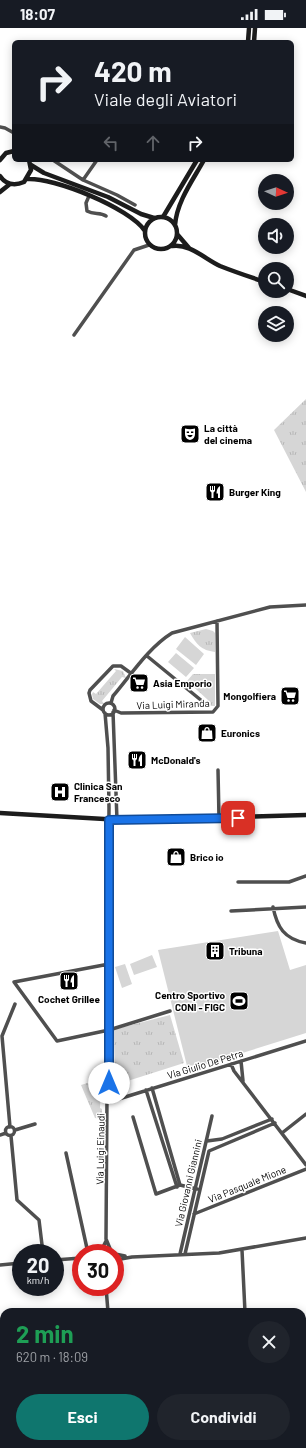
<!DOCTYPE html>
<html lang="it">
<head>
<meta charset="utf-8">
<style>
	:root { --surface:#171b24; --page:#20242c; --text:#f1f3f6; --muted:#9ea1a6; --accent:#0f766e }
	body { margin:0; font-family:Barlow,sans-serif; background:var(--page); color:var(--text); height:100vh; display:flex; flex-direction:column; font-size:15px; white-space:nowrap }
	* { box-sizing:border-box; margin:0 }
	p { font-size:13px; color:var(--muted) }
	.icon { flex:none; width:22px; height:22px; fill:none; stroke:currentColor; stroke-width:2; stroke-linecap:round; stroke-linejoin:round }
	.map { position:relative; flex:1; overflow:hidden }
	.side { position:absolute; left:0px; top:1280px; width:306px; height:140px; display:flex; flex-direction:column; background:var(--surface); border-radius:12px 12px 0 0; box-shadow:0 2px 10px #0003 }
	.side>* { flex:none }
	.guide { position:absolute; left:12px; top:12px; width:282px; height:122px; border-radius:6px; box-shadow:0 2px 10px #0003; background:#171b24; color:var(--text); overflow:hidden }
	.needle { width:26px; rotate:93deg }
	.fabs { position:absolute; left:258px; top:146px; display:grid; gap:8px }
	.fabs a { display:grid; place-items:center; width:36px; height:36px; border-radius:50%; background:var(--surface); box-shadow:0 2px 10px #0003; font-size:20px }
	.speed { position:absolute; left:12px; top:1216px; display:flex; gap:8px; font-size:20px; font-weight:700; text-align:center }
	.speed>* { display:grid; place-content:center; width:52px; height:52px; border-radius:50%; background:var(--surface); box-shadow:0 2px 10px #0003; line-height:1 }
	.speed small { font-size:10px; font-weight:400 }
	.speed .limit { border:6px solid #d22; background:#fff; color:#111 }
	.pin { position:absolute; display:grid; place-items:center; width:34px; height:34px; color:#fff; margin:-17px; border-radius:8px; box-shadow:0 2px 6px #0006 }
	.me { position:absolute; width:44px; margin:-22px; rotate:0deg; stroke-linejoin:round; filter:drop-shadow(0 0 3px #0008) }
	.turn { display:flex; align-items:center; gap:14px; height:84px; padding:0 16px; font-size:18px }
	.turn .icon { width:52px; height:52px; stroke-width:2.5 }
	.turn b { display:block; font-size:28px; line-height:34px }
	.lanes { display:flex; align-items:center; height:38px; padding:0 16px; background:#0003; justify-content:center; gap:20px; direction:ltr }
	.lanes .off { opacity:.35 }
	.round { display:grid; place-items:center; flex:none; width:42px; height:42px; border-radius:21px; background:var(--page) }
	.head { display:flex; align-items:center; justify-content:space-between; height:68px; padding:0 16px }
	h1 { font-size:24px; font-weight:700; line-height:30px; color:#1e9e55 }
	.action { display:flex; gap:8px; margin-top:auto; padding:8px 16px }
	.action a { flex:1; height:46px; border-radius:24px; background:var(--accent); color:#fff; font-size:16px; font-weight:700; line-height:46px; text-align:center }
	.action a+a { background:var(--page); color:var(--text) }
	.status { display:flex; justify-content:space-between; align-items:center; height:28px; padding:0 20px; background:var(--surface); direction:ltr }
	.status svg { height:11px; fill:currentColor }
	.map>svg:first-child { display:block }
	.grass { fill:url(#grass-tufts) }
	.pitch { fill:#d6d6d6 }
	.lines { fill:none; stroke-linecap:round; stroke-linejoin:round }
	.minor { stroke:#4f4f4f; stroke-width:3.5 }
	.secondary { stroke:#1c1c1c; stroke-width:4.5 }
	.route-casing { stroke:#114b97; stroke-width:10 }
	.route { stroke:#1a73e8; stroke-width:7 }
	.labels { text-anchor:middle; stroke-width:3; stroke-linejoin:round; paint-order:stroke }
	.poi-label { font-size:10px; font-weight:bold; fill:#000; stroke:#fff; text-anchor:start }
	.street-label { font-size:10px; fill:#000; stroke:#fff }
</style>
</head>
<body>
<div class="status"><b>18:07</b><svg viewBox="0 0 49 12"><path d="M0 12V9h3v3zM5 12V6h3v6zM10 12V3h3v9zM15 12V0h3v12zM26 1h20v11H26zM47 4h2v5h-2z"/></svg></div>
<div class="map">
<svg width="306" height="1420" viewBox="0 0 306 1420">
	<defs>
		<pattern id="grass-tufts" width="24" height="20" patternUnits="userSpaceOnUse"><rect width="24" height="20" fill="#d6d6d6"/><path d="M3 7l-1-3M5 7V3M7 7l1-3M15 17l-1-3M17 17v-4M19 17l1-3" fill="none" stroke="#b6b6b6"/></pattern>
	</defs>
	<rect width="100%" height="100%" fill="#fff"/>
	<path class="grass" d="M 306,371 L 306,464 L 274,402 Z
		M 206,601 L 213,603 L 215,605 L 215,624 C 201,622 197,617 190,605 Z
		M 114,641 L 123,643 L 126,650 L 122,649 L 102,673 L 104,676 L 100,676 L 93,671 L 92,666 L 93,664 L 96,666 L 116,643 Z
		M 193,646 L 215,646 L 215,678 L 202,678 L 208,672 L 187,653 Z
		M 170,987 L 184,1035 L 115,1057 L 114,1012 L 111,1012 L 112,1002 Z
		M 94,1053 L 101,1056 L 100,1080 L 102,1081 L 102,1091 L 95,1090 L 81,1057 Z
		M 173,1416 L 243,1416 L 245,1420 L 176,1420 Z"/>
	<path class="pitch" d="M 185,609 L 204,626 L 196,637 L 176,621 Z
		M 176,625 L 194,640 L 186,649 L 168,634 Z
		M 278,903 L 290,942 L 306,937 L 306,1005 L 188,1042 L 158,922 Z
		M 152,927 L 157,939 L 134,947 L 130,936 Z
		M 125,936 L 132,956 L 122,960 L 115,939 Z"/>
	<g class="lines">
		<path class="minor" d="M 0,99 L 5,100 L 14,105
			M 53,132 L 83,152 L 117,167 L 135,177
			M 83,152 L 97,132
			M 89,168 L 86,175 L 87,183 C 94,187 100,184 106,188
			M 74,307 L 134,222 L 149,217
			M 147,628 L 202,673
			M 111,675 L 113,668 C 131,647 148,620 172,605 L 270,579 L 306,577
			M103 681a6 6 0 1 1 12 0a6 6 0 1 1-12 0Z
			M 103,682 L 91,673 L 89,665 L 90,662 L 113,638 L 121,638 L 132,646
			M 114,682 L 121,685 L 213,684 L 218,678 L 217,593
			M 113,684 L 117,792
			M 105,685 L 108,720 L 109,780 L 106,1211 L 111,1223
			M 218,742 L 219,790
			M 238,854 L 289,854 L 306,848
			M 273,879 C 277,899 284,911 306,915
			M 231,883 L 306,879
			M 109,936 L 14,954 L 57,1013 L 109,1002 L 170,983
			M 241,1033 L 243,1053
			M 231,1036 L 234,1043 L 306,1137
			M 152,1060 L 180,1157
			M 146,1062 L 177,1159
			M 109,1074 L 306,1013
			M 133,1089 L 156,1166 L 180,1157 L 197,1161
			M5.5 1103a4.5 4.5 0 1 1 9 0a4.5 4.5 0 1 1-9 0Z
			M 10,1099 L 2,1008 L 15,976
			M 15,1102 L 35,1096
			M 282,1105 L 306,1086
			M 0,1107 L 6,1105
			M 11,1108 L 17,1172 L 39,1192 L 43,1225
			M 207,1113 L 222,1111 L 272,1091
			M 66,1125 L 88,1225
			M 194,1186 L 306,1141
			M 242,1222 L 245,1284
			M 100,1225 L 106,1213
			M 115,1226 L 125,1228
			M 180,1226 L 212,1088
			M 185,1226 L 209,1123 L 275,1095
			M 55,1232 L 81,1230
			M 115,1232 L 132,1229 L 219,1225 L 306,1210
			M 0,1237 L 21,1235
			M 106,1259 L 108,1284
			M 302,1306 L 306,1305
			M 302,1314 L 306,1312
			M 0,1345 L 4,1344
			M 0,1357 L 4,1355
			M 0,1365 L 4,1364
			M 302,1380 L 306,1381
			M 0,1403 L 4,1402
			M 17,1416 L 19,1420
			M 136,1416 L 139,1420
			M 251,1416 L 253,1420
			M 292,1416 L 293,1420
			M 73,1420 L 83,1416"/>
		<path class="secondary" d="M 248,14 L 249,0
			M 254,14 L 255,0
			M 0,132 L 6,125 L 14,123
			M 31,137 L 44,145 L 108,169 L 141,186 L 154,190
			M 0,148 C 6,157 15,158 24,154 L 31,142 L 29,132
			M 27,151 C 53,149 130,180 145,203
			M 0,164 L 10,156
			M145 205a16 16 0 1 1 32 0a16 16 0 1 1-32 0Z
			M 163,189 L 197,132
			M 175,197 C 177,173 193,152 204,132
			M 177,206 L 189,220
			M 172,218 C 189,215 205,231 220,238 C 235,244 250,249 265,254
			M 287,261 L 306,268
			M 0,785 L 122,792 L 306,787"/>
	</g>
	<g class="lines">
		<g class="route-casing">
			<path id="route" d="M 109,1055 L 109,792 L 238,790"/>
		</g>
		<use href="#route" class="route"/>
	</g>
	<defs>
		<g id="theatre-square" transform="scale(1)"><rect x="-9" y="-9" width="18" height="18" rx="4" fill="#000" stroke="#fff"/><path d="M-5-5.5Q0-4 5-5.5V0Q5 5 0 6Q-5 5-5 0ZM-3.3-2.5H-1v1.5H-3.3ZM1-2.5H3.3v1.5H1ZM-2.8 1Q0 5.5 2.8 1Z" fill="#fff"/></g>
		<g id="restaurant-square" transform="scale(1)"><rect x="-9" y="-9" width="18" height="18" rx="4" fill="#000" stroke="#fff"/><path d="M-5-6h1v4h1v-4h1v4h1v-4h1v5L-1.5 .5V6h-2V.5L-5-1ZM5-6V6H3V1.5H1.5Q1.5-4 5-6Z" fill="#fff"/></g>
		<g id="supermarket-square" transform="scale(1)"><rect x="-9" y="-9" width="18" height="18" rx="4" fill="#000" stroke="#fff"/><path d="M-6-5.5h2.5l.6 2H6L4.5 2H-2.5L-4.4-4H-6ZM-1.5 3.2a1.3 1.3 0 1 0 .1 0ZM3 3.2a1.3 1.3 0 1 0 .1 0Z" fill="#fff"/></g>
		<g id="shop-square" transform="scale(1)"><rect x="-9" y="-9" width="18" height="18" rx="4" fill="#000" stroke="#fff"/><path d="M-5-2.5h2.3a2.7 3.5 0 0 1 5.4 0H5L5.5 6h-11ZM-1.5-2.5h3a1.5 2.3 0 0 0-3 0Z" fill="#fff"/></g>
		<g id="hospital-square" transform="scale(1)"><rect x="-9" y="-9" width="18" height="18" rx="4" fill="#000" stroke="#fff"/><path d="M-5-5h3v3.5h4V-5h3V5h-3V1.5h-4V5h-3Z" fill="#fff"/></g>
		<g id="building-square" transform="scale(1)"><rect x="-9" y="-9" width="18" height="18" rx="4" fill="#000" stroke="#fff"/><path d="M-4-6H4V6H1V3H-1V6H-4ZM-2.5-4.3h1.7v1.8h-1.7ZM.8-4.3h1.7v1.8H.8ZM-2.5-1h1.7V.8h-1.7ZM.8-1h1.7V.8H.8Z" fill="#fff"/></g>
		<g id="stadium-square" transform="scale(1)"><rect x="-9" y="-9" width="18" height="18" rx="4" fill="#000" stroke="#fff"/><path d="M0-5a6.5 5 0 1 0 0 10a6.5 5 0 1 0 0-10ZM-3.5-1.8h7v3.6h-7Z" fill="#fff"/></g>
	</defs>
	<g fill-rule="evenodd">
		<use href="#theatre-square" x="190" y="406"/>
		<use href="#restaurant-square" x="215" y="464"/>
		<use href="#supermarket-square" x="139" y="655"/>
		<use href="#supermarket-square" x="290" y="668"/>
		<use href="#shop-square" x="207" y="705"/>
		<use href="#restaurant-square" x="137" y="732"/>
		<use href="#hospital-square" x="60" y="764"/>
		<use href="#shop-square" x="176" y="829"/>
		<use href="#building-square" x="215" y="923"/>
		<use href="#restaurant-square" x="69" y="953"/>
		<use href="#stadium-square" x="239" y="973"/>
	</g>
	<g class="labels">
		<g class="poi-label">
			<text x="204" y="404">La città<tspan x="204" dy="12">del cinema</tspan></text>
			<text x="229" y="468">Burger King</text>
			<text x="153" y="659">Asia Emporio</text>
			<text x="276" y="672" text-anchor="end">Mongolfiera</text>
			<text x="221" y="709">Euronics</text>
			<text x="151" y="736">McDonald's</text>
			<text x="74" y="762">Clinica San<tspan x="74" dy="12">Francesco</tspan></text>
			<text x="190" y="833">Brico io</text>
			<text x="229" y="927">Tribuna</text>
			<text x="225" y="971" text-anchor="end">Centro Sportivo<tspan x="225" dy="12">CONI - FIGC</tspan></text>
			<text x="69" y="975" text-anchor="middle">Cochet Grillee</text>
		</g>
		<g class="street-label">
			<text transform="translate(173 676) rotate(-2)" y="4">Via Luigi Miranda</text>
			<text transform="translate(205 1036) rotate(-17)" y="4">Via Giulio De Petra</text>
			<text transform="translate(100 1121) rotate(-89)" y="4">Via Luigi Einaudi</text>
			<text transform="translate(188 1155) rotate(-77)" y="4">Via Giovanni Giannini</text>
			<text transform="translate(247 1156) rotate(-22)" y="4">Via Pasquale Mione</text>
		</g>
	</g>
</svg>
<div class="fabs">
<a><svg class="needle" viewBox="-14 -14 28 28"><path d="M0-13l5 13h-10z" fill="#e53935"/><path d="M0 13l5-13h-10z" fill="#9ea1a6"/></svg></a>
<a><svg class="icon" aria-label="sound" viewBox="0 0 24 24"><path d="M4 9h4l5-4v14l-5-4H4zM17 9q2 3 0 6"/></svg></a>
<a><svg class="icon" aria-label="search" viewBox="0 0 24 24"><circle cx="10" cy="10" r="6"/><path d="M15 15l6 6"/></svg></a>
<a><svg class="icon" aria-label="layers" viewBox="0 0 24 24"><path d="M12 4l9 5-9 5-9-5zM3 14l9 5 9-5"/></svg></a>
</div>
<div class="speed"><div>20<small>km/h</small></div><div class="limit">30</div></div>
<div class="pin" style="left:238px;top:790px;background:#d93025"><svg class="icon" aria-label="arrive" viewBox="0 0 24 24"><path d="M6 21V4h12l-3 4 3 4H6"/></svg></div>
<svg class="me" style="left:109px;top:1055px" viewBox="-20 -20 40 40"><circle r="19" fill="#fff"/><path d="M0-13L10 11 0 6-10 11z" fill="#1a73e8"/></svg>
<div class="guide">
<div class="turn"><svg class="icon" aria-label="right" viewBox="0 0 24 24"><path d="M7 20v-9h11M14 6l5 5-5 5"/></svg><div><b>420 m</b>Viale degli Aviatori</div></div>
<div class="lanes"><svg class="icon off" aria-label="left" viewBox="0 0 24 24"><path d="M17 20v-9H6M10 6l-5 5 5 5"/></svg><svg class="icon off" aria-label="ahead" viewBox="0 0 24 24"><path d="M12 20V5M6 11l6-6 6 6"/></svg><svg class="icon" aria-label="right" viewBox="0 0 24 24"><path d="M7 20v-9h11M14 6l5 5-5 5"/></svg></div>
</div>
<section class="side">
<div class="head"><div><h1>2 min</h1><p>620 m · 18:09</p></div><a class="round"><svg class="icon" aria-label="close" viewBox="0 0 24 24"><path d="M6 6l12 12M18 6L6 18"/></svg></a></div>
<div class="action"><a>Esci</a><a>Condividi</a></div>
</section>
</div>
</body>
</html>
